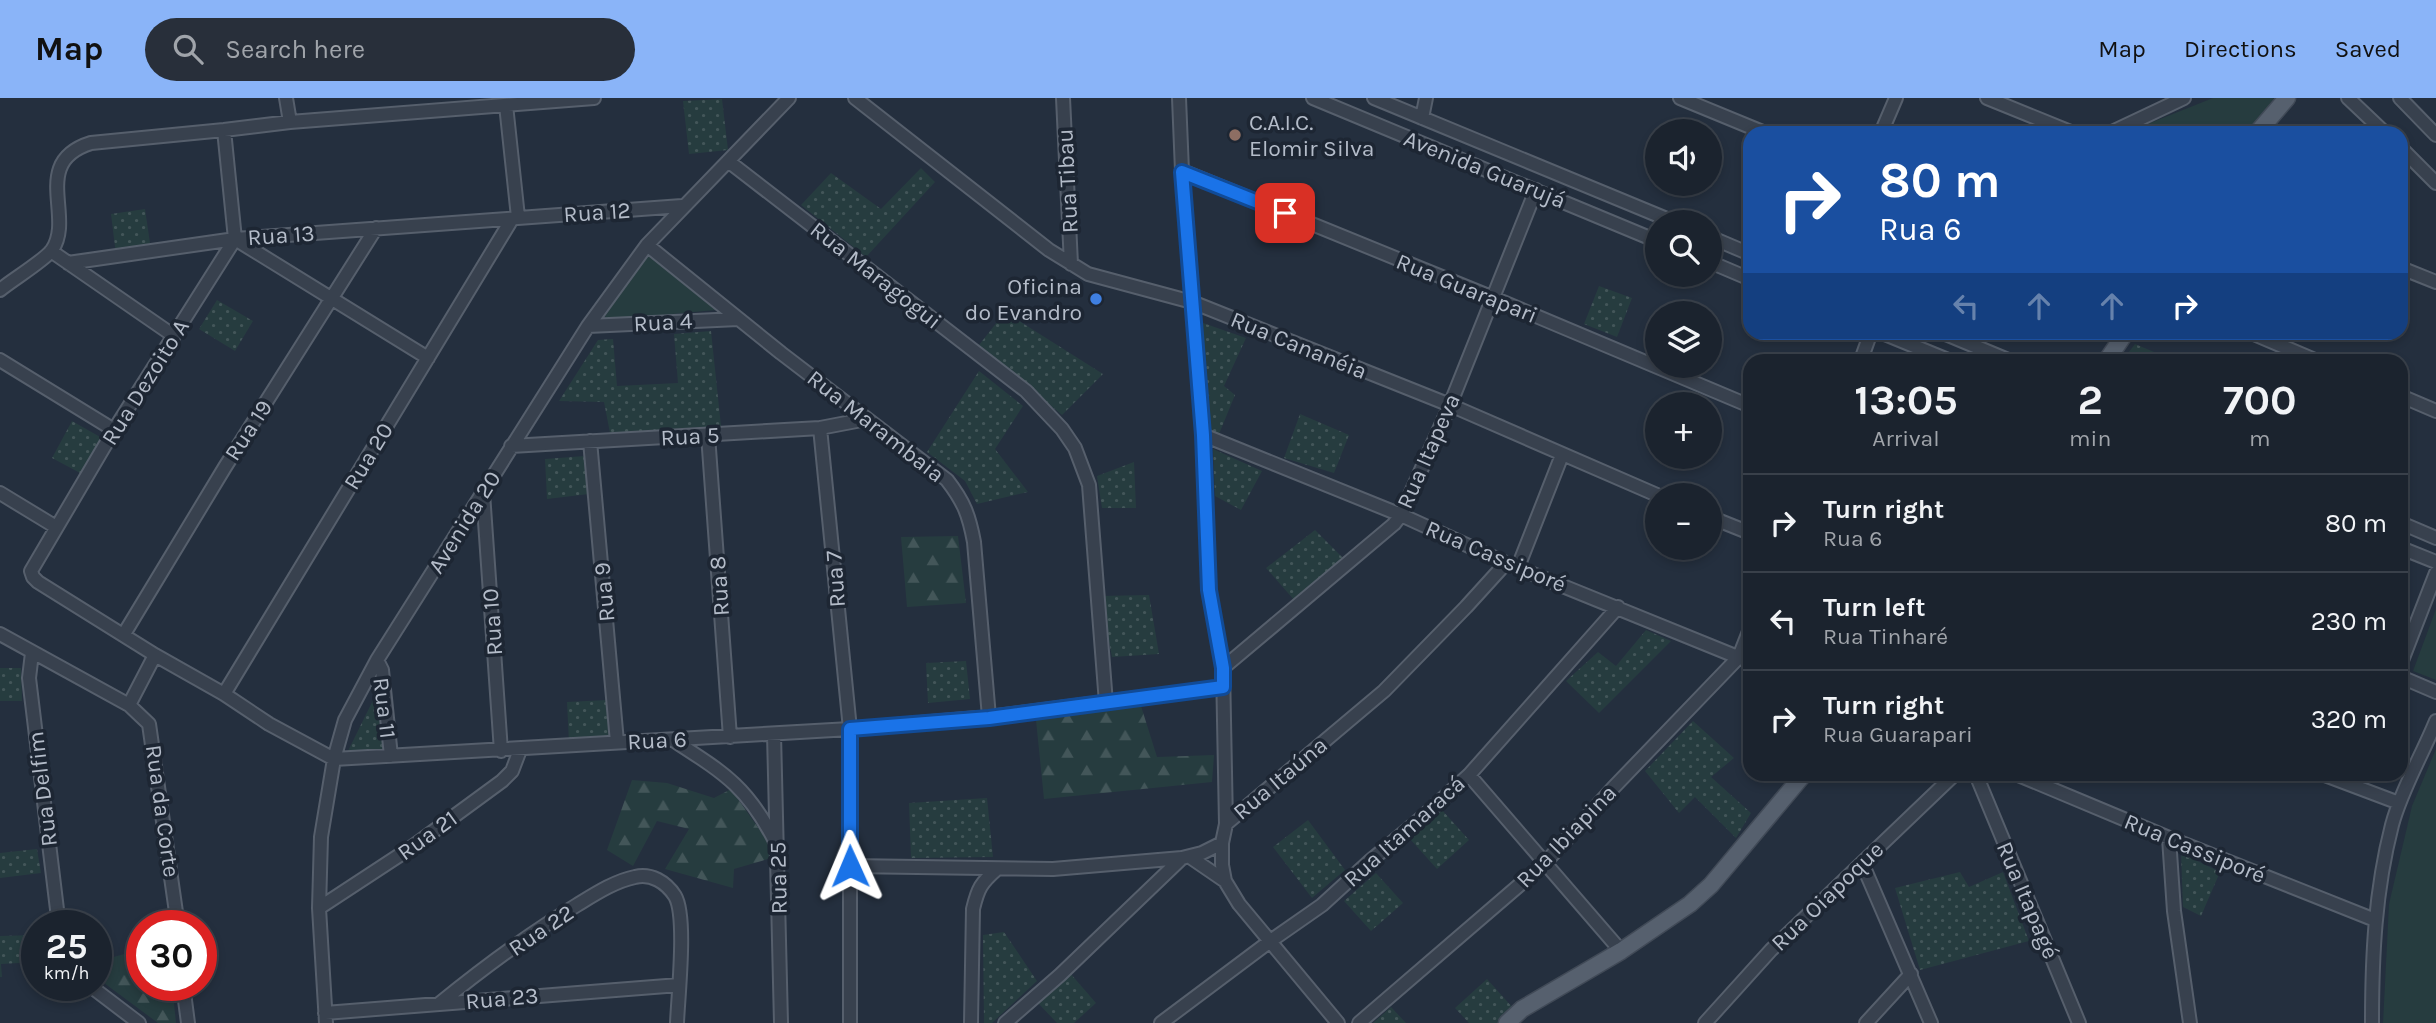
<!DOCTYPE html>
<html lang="en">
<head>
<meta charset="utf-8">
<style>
	:root { --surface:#1b232e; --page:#282f3a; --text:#f1f3f6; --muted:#a0a4aa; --line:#39404a; --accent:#8ab4f8 }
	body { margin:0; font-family:Karla,sans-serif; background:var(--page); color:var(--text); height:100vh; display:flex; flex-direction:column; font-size:26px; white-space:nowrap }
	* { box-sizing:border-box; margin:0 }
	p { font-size:23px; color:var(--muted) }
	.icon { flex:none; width:38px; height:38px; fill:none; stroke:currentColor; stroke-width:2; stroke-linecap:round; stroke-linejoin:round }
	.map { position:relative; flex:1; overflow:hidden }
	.side { position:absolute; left:1743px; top:256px; width:665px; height:427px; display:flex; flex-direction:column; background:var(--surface); border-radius:21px; box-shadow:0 4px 10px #0003,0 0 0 2px var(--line) }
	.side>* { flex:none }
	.top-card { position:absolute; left:1743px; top:28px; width:665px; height:214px; border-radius:21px; box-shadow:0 4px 10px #0003,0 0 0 2px var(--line); background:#1a4fa0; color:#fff; overflow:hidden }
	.buttons { position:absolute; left:1645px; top:21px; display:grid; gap:14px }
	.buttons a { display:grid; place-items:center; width:77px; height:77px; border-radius:50%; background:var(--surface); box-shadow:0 4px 10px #0003,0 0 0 2px var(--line); font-size:35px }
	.speed { position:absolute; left:21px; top:812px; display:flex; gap:14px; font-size:35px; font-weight:700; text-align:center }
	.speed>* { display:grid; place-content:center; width:91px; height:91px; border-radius:50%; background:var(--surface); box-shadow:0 4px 10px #0003,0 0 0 2px var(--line); line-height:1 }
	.speed small { font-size:18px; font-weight:400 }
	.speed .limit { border:10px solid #d22; background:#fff; color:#111 }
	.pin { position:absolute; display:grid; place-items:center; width:60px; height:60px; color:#fff; margin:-30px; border-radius:14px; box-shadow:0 4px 10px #0006 }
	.me { position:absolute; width:77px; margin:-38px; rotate:359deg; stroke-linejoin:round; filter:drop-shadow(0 0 5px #0008) }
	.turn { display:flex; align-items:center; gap:24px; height:147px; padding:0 21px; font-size:32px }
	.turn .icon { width:91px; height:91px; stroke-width:2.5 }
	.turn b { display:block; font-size:49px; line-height:60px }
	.lanes { display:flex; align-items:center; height:66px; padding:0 21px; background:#0003; justify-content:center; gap:35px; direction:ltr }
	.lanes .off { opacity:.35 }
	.eta { display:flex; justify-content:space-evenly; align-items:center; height:119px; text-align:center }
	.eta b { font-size:42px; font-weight:700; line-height:49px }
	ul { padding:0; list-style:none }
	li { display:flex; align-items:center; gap:21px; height:98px; padding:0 21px; border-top:2px solid var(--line) }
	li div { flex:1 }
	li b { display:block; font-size:26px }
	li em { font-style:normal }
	header { display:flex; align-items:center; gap:42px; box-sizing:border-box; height:98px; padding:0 35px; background:var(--accent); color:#111 }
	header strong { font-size:33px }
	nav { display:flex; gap:38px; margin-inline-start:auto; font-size:24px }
	.search { width:490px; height:63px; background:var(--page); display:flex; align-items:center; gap:18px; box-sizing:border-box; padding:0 24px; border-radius:38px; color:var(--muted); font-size:26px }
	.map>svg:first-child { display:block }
	.grass { fill:url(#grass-dots) }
	.forest { fill:url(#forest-firs) }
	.park { fill:#263c3f }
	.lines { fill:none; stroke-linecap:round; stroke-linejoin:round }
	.minor-casing { stroke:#565f6c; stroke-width:16 }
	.major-casing { stroke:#414a57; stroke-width:19 }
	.minor { stroke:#38414e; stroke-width:12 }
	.major { stroke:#56606e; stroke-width:16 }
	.route-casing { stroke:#114b97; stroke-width:18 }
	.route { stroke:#1a73e8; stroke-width:12 }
	.education-dot { fill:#8d6e63; stroke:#1d2633; stroke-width:2.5 }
	.shop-dot { fill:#3f7fe0; stroke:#1d2633; stroke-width:2.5 }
	.labels { text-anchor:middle; stroke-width:7; stroke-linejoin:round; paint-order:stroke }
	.poi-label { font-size:23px; fill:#b4bcc9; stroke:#1d2633; text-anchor:start }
	.street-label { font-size:23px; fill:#b4bcc9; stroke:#1d2633 }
</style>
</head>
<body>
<header>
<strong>Map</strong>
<div class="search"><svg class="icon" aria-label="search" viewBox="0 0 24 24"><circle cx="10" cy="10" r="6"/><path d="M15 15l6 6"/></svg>Search here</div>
<nav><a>Map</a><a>Directions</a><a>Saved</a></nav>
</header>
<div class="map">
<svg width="2436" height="925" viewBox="0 0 2436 925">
	<defs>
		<pattern id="grass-dots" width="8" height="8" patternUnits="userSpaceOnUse" patternTransform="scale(1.75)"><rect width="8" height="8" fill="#263c3f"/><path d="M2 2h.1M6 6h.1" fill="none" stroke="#435659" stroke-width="1.8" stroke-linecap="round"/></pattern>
		<pattern id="forest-firs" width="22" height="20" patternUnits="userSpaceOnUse" patternTransform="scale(1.75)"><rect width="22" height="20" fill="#263c3f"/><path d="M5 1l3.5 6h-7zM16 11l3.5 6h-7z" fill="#435659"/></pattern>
	</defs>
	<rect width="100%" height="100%" fill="#242f3e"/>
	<path class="grass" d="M 722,1 L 728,52 L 689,56 L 683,3 Z
		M 921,70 L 935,84 L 866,159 L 801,107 L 831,75 L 881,111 Z
		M 145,111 L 151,152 L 116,157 L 111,116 Z
		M 1599,188 L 1632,200 L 1617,239 L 1584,226 Z
		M 217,202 L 253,223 L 235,253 L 199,231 Z
		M 1005,214 L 1103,276 L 1062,317 L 979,247 Z
		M 1203,225 L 1246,240 L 1224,288 L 1235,297 L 1219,336 L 1208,330 Z
		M 711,233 L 721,328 L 610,335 L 604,304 L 559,303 L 598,242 L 613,241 L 617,288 L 678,285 L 674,236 Z
		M 2135,246 L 2173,262 L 2123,262 Z
		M 979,273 L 1023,308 L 995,351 L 1028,394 L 977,406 L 965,383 L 927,354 Z
		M 1300,316 L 1349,337 L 1334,375 L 1284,360 Z
		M 72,323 L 102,340 L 82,376 L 52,360 Z
		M 1213,351 L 1262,373 L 1241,412 L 1215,398 Z
		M 585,358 L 589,396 L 547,401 L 545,361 Z
		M 1134,364 L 1136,410 L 1102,410 L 1097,378 Z
		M 1315,432 L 1345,462 L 1295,503 L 1266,470 Z
		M 1149,497 L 1159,556 L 1112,559 L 1100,498 Z
		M 1646,532 L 1671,543 L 1599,615 L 1566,583 L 1598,554 L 1616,568 Z
		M 966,563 L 970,601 L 928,605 L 926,565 Z
		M 0,570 L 21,570 L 22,603 L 0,603 Z
		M 380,588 L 385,652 L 348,653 Z
		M 607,602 L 611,639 L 569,644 L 567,604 Z
		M 1693,623 L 1734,660 L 1711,679 L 1751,715 L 1736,740 L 1695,699 L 1679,715 L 1645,673 Z
		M 987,700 L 993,759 L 911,760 L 909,705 Z
		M 1442,712 L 1469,742 L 1437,771 L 1410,741 Z
		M 1308,722 L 1345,772 L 1312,800 L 1273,749 Z
		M 37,751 L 41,775 L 0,780 L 0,755 Z
		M 2181,755 L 2220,774 L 2201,818 L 2183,809 Z
		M 1960,774 L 1969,789 L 2003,774 L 2029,843 L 1920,872 L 1895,790 Z
		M 1376,775 L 1403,805 L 1371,833 L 1344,803 Z
		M 1004,834 L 1037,883 L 992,925 L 984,925 L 983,837 Z
		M 37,837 L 37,864 L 1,866 L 2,879 L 0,879 L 0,838 Z
		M 1070,875 L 1096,905 L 1074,925 L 1057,925 L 1037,904 Z
		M 1487,881 L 1514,911 L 1498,925 L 1469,925 L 1455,910 Z
		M 1391,909 L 1406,925 L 1373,925 Z"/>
	<path class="forest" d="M 958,438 L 966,505 L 907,509 L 901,439 Z
		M 1141,608 L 1157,659 L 1214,657 L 1212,684 L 1044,701 L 1036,622 Z
		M 632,682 L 667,685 L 714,700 L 731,691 L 778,758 L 734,771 L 733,790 L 665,771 L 689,731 L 657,723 L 633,768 L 607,752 Z
		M 142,851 L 142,887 L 172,887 L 176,925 L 158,925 L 96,879 L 96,864 Z"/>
	<path class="park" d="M 2213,0 L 2274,0 L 2249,35 L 2125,35 Z
		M 649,157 L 654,157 L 717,207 L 716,212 L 607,222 L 604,220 L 643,159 Z
		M 2436,511 L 2436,582 L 2413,573 Z
		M 2436,651 L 2436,925 L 2383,925 L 2389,806 L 2412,708 Z"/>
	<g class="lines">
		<g class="minor-casing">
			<path id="minor" d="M 286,0 L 290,24
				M 855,0 L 1049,152 L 1088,176 L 1192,204 L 1450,307 L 1657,397
				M 1063,0 L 1071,166
				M 1179,0 L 1182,73 L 1203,337 L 1209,492 L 1223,570
				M 1313,0 L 1657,143
				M 1374,0 L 1674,124
				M 1680,0 L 1765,35
				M 1987,0 L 2073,35
				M 2348,0 L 2385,35
				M 2400,0 L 2436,37
				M 506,7 L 518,119
				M 1422,20 L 1426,0
				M 224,32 L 235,141
				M 1881,35 L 1896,0
				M 2110,35 L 2184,0
				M 2401,50 L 2436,85
				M 728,63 L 1026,293 L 1062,331 L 1075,350 L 1089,387 L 1106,605
				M 1182,73 L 1491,199 L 1750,308
				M 1710,139 L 1750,156
				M 235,141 L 114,332 L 31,473 L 33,479 L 38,484 L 155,557 L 224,596 L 269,626 L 334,661 L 850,631 L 989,619 L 1223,589
				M 235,141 L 428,260
				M 647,147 L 781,255 L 947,382 C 964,404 969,417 974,444 L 989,619
				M 51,153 L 174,238
				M 1710,164 L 1750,181
				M 68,165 L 235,141 L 682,108
				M 2401,170 L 2436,184
				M 0,192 C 12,182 45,162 52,152 C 75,119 30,64 91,45 L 224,32 L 290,24 L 594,0
				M 588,228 L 738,221
				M 1880,234 L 1948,262
				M 1941,234 L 2008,262
				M 2249,234 L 2315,262
				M 0,262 L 114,332
				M 1861,262 L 1871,234
				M 2401,298 L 2436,313
				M 820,330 L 850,631 L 850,925
				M 708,337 L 730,639
				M 1203,337 L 1401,417 L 1506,465 L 1750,564
				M 590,343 L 617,644
				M 511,348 L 820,330 L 867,321
				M 0,395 L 56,429
				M 483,395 L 501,653
				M 1710,419 L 1750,435
				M 2401,425 L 2436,440
				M 2401,450 L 2436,464
				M 1518,469 L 1562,357
				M 0,536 L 129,607 L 149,626 L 178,828
				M 124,536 L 225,369 L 376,130
				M 32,555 L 29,580 L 59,828
				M 377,562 L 382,572 L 391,658
				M 2401,565 L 2436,475
				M 2401,579 L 2436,594
				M 224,596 L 512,121
				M 129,607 L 155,557
				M 774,636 L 781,925
				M 673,642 C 724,675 747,688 776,745
				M 2016,676 L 2169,740 L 2375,822
				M 2322,676 L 2399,705
				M 1469,677 L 1621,853
				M 1977,679 L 2079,925
				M 1226,726 L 1384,593 L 1466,509 L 1506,465
				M 2169,740 L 2174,813 L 2190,925
				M 1222,745 L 1222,767 L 1225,783 L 1239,806 L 1338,925
				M 1190,759 L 1225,783
				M 1862,765 L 1931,925
				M 850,768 L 1053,771 L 1182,760 L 1202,755 L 1222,745 L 1226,726 L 1223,570 L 1394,426 L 1401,417 L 1450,307 L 1536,92
				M 319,810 L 412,749 L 502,683 L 512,673 L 520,652
				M 89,887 L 139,925
				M 183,887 L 188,925
				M 439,906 C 483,870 529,836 577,807 C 595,796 615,783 635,779 C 651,775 666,784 675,798 C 687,818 678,898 677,925
				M 325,915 L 679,887
				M 326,925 L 319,810 L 321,739 L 334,661 L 345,622 L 377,562 L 588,228 L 647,147 L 789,0
				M 971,925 L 973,811 C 978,790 981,785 997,771
				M 1005,925 L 1060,877 L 1182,760
				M 1161,925 L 1269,844 L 1322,807 L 1370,763 L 1418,723 L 1469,677 L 1618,509
				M 1359,925 L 1545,765 L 1613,690 L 1739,559 L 1750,531
				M 1705,925 L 1771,852 L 1955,676
				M 1866,925 L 1911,876
				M 2372,925 C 2372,858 2375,793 2392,727 C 2401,693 2422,657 2436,623"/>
		</g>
		<g class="major-casing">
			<path id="major" d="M 2257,35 L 2287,0
				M 2107,262 L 2126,234
				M 1507,925 L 1522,911 L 1621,853 L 1690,806 L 1711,787 L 1804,676"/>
		</g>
		<use href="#minor" class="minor"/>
		<use href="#major" class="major"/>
	</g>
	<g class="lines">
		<g class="route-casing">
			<path id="route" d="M 850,768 L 850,631 L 989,620 L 1223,589 L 1223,570 L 1209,492 L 1203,337 L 1182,74 L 1285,115"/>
		</g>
		<use href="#route" class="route"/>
	</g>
	<circle class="education-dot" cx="1235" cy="37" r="7"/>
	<circle class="shop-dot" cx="1096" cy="201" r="7"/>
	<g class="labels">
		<g class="poi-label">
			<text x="1249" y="32">C.A.I.C.<tspan x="1249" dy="26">Elomir Silva</tspan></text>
			<text x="1082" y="196" text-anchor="end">Oficina<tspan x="1082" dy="26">do Evandro</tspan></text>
		</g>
		<g class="street-label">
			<text transform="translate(1485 71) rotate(22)" y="8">Avenida Guarujá</text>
			<text transform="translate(1067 83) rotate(-93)" y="8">Rua Tibau</text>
			<text transform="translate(597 114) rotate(-4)" y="8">Rua 12</text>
			<text transform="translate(281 137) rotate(-4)" y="8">Rua 13</text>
			<text transform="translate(876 177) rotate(38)" y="8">Rua Maragogui</text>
			<text transform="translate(1467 190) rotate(22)" y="8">Rua Guarapari</text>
			<text transform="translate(663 224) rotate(-3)" y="8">Rua 4</text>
			<text transform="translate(1299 247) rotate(22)" y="8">Rua Cananéia</text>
			<text transform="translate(145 284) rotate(-58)" y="8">Rua Dezoito A</text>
			<text transform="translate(876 328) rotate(38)" y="8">Rua Marambaia</text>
			<text transform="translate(248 332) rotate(-57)" y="8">Rua 19</text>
			<text transform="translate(690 338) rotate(-3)" y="8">Rua 5</text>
			<text transform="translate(1428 353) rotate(-66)" y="8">Rua Itapeva</text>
			<text transform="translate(368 358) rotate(-59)" y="8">Rua 20</text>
			<text transform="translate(464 424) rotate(-58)" y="8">Avenida 20</text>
			<text transform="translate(1496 458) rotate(23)" y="8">Rua Cassiporé</text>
			<text transform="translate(835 481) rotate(-94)" y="8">Rua 7</text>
			<text transform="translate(719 488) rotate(-94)" y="8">Rua 8</text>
			<text transform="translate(604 494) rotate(-95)" y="8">Rua 9</text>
			<text transform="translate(492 524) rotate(-94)" y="8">Rua 10</text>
			<text transform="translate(385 610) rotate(83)" y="8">Rua 11</text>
			<text transform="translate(657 642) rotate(-3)" y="8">Rua 6</text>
			<text transform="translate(1280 680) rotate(-40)" y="8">Rua Itaúna</text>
			<text transform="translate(42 691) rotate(-97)" y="8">Rua Delfim</text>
			<text transform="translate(163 713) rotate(82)" y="8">Rua da Corte</text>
			<text transform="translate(1404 733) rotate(-42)" y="8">Rua Itamaracá</text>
			<text transform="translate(427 737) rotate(-36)" y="8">Rua 21</text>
			<text transform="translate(1566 738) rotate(-46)" y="8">Rua Ibiapina</text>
			<text transform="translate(2195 750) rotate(22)" y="8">Rua Cassiporé</text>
			<text transform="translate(778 780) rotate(-91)" y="8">Rua 25</text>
			<text transform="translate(1827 798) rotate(-44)" y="8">Rua Oiapoque</text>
			<text transform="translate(2028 802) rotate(67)" y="8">Rua Itapagé</text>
			<text transform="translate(541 832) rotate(-34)" y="8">Rua 22</text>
			<text transform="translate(502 900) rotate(-5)" y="8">Rua 23</text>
		</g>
	</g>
</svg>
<div class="buttons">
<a><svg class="icon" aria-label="sound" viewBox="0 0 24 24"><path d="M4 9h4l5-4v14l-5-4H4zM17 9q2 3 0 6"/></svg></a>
<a><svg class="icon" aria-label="search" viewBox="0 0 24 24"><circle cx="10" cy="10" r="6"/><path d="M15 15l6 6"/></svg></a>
<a><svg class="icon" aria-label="layers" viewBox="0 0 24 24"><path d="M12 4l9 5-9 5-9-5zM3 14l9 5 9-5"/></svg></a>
<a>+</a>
<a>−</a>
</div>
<div class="speed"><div>25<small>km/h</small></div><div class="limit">30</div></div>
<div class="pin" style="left:1285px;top:115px;background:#d93025"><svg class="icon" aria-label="arrive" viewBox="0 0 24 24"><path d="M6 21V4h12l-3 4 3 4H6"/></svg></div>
<svg class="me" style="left:850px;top:768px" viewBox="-20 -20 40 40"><path d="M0-17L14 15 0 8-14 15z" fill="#1a73e8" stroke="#fff" stroke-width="4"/></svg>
<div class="top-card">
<div class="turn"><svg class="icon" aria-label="right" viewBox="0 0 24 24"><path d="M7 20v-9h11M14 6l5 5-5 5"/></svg><div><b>80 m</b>Rua 6</div></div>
<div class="lanes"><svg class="icon off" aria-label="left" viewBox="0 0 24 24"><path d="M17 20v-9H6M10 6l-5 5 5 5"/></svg><svg class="icon off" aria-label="ahead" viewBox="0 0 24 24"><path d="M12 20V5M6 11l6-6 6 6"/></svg><svg class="icon off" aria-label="ahead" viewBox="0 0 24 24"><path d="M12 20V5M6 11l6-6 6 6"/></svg><svg class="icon" aria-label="right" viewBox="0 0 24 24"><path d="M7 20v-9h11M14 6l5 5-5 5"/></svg></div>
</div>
<section class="side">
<div class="eta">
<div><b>13:05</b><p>Arrival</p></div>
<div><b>2</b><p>min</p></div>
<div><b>700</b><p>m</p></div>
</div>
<ul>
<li><svg class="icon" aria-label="right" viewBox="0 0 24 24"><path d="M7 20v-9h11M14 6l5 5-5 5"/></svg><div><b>Turn right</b><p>Rua 6</p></div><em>80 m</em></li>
<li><svg class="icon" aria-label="left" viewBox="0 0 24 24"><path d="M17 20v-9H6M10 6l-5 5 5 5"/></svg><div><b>Turn left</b><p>Rua Tinharé</p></div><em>230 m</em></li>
<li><svg class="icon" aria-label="right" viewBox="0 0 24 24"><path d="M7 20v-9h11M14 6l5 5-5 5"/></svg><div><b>Turn right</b><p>Rua Guarapari</p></div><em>320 m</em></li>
</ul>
</section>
</div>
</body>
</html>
